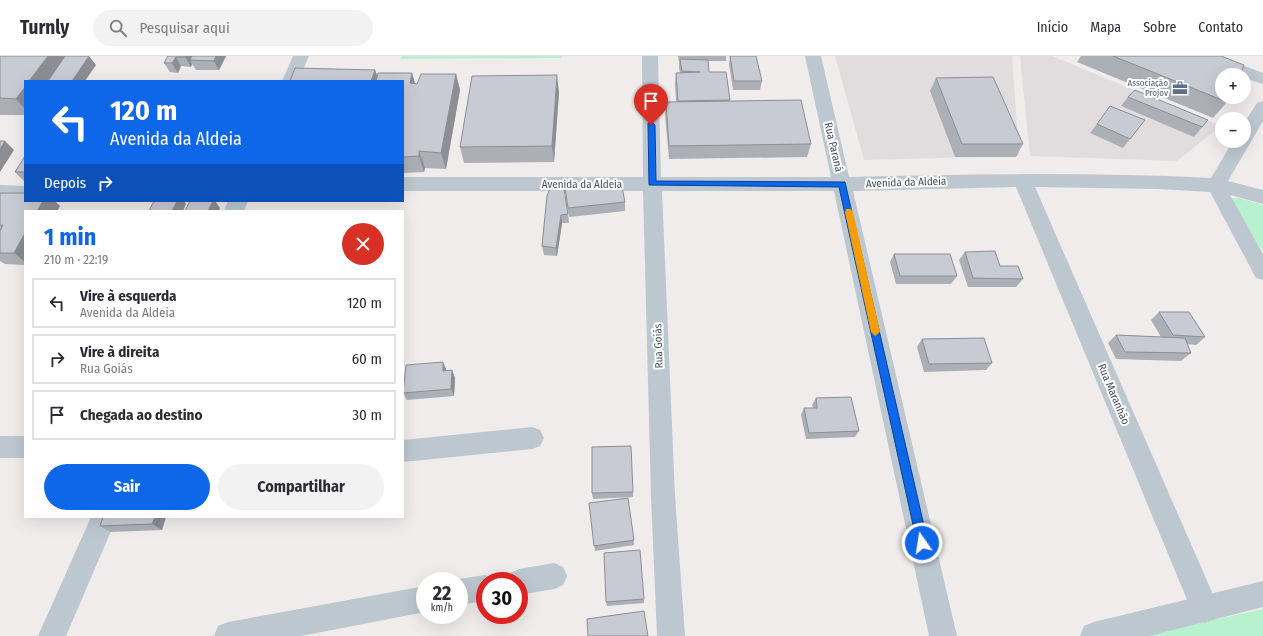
<!DOCTYPE html>
<html lang="pt">
<head>
<meta charset="utf-8">
<style>
	:root { --surface:#fff; --page:#f2f2f3; --text:#2b2b33; --muted:#7c7c81; --line:#e1e1e2; --accent:#0e66e8 }
	body { margin:0; font-family:"Fira Sans Condensed",sans-serif; background:var(--page); color:var(--text); height:100vh; display:flex; flex-direction:column; font-size:15px; white-space:nowrap }
	* { box-sizing:border-box; margin:0 }
	p { font-size:13px; color:var(--muted) }
	.icon { flex:none; width:22px; height:22px; fill:none; stroke:currentColor; stroke-width:2; stroke-linecap:round; stroke-linejoin:round }
	.map { position:relative; flex:1; overflow:hidden }
	.details { position:absolute; left:24px; top:154px; width:380px; height:308px; display:flex; flex-direction:column; background:var(--surface); border-radius:0px; box-shadow:0 4px 16px #0002 }
	.details>* { flex:none }
	.top-card { position:absolute; left:24px; top:24px; width:380px; height:122px; border-radius:0px; box-shadow:0 4px 16px #0002; background:#0e66e8; color:#fff; overflow:hidden }
	.controls { position:absolute; left:1215px; top:12px; display:grid; gap:8px }
	.controls a { display:grid; place-items:center; width:36px; height:36px; border-radius:50%; background:var(--surface); box-shadow:0 4px 16px #0002; font-size:20px }
	.speed { position:absolute; left:416px; top:516px; display:flex; gap:8px; font-size:20px; font-weight:700; text-align:center }
	.speed>* { display:grid; place-content:center; width:52px; height:52px; border-radius:50%; background:var(--surface); box-shadow:0 4px 16px #0002; line-height:1 }
	.speed small { font-size:10px; font-weight:400 }
	.speed .limit { border:6px solid #d22; background:#fff; color:#111 }
	.pin { position:absolute; display:grid; place-items:center; width:34px; height:34px; color:#fff; margin:-41px -17px; border-radius:50% 50% 50% 0; rotate:-45deg; box-shadow:0 0 4px #0007 }
	.pin .icon { rotate:45deg }
	.me { position:absolute; width:44px; margin:-22px; rotate:347deg; stroke-linejoin:round; filter:drop-shadow(0 0 3px #0008) }
	.turn { display:flex; align-items:center; gap:14px; height:84px; padding:0 20px; font-size:18px }
	.turn .icon { width:52px; height:52px; stroke-width:2.5 }
	.turn b { display:block; font-size:28px; line-height:34px }
	.then { display:flex; align-items:center; height:38px; padding:0 20px; background:#0003; gap:8px; font-size:15px }
	.round { display:grid; place-items:center; flex:none; width:42px; height:42px; border-radius:21px; background:var(--page) }
	.summary { display:flex; align-items:center; justify-content:space-between; height:68px; padding:0 20px }
	h1 { font-size:24px; font-weight:700; line-height:30px; color:var(--accent) }
	.cta { display:flex; gap:8px; margin-top:auto; padding:8px 20px }
	.cta a { flex:1; height:46px; border-radius:24px; background:var(--accent); color:#fff; font-size:16px; font-weight:700; line-height:46px; text-align:center }
	.cta a+a { background:var(--page); color:var(--text) }
	ul { padding:0; list-style:none }
	li { display:flex; align-items:center; gap:12px; height:50px; margin:0 8px 6px; padding:0 12px; border:2px solid var(--line); border-radius:0px }
	li div { flex:1 }
	li b { display:block; font-size:15px }
	li em { font-style:normal }
	header { display:flex; align-items:center; gap:24px; box-sizing:border-box; height:56px; padding:0 20px; background:var(--surface); border-bottom:1px solid var(--line) }
	header strong { font-size:19px }
	nav { display:flex; gap:22px; margin-inline-start:auto; font-size:14px }
	.search { width:280px; height:36px; background:var(--page); display:flex; align-items:center; gap:10px; box-sizing:border-box; padding:0 14px; border-radius:22px; color:var(--muted); font-size:15px }
	.map>svg:first-child { display:block }
	.education { fill:#e1ddde }
	.green { fill:#b7f1d0 }
	.lines { fill:none; stroke-linecap:round; stroke-linejoin:round }
	.minor { fill:#bcc7d0; fill-rule:evenodd }
	.tertiary { fill:#bcc7d0; fill-rule:evenodd }
	.wall { fill:#acafb5 }
	.shaded-wall { fill:#8c8e94 }
	.building { fill:#c8cbd3; stroke:#8c8e94 }
	.route { fill:#0e66e8; stroke:#094297 }
	.slow { fill:#f59e0b }
	.labels { text-anchor:middle; stroke-width:4; stroke-linejoin:round; paint-order:stroke }
	.far-service-label { font-size:9px; fill:#4e5e75; stroke:#fff; text-anchor:end }
	.street-label { font-size:11px; fill:#444f5b; stroke:#fff }
</style>
</head>
<body>
<header>
<strong>Turnly</strong>
<div class="search"><svg class="icon" aria-label="search" viewBox="0 0 24 24"><circle cx="10" cy="10" r="6"/><path d="M15 15l6 6"/></svg>Pesquisar aqui</div>
<nav><a>Início</a><a>Mapa</a><a>Sobre</a><a>Contato</a></nav>
</header>
<div class="map">
<svg width="1263" height="580" viewBox="0 0 1263 580">
	<rect width="100%" height="100%" fill="#f0ecec"/>
	<path class="education" d="M 835,0 L 1012,0 L 1019,100 L 864,104 Z
		M 1020,0 L 1052,0 L 1221,70 L 1177,105 L 1030,100 Z"/>
	<path class="green" d="M 401,0 L 562,0 L 562,2 L 400,3 Z
		M 1224,142 L 1239,142 L 1263,149 L 1263,195 Z
		M 1263,553 L 1263,580 L 1139,580 Z"/>
	<g class="lines">
		<path class="minor" d="M 293,0 L 309,0 L 298,25 L 282,25 Z
			M 642,0 L 658,0 L 661,121 L 831,121 L 805,0 L 821,0 L 849,121 C 970,118 1090,116 1211,122 L 1233,85 L 1244,85 L 1244,67 L 1257,47 L 1263,45 L 1263,65 L 1228,125 L 1263,134 L 1263,148 L 1230,139 L 1263,198 L 1263,224 L 1256,222 L 1210,136 L 1158,133 L 1035,131 L 1215,543 L 1219,553 L 1215,563 L 1205,567 L 1195,563 L 1016,131 L 853,135 L 957,580 L 929,580 L 834,135 L 662,135 L 675,440 L 685,580 L 657,580 L 651,440 L 643,135 L 403,135 L 403,121 L 643,121 Z
			M 1195,0 L 1218,0 L 1263,17 L 1263,28 L 1244,22 L 1244,19 L 1237,19 L 1197,4 Z
			M 0,129 L 25,130 L 25,144 L 0,143 Z
			M 228,145 L 248,145 L 244,155 L 224,155 Z
			M 532,371 L 540,374 L 544,382 L 540,390 L 532,393 L 403,406 L 403,384 Z
			M 0,380 L 25,380 L 25,402 L 0,402 Z
			M 91,461 L 117,461 L 66,580 L 38,580 Z
			M 554,507 L 563,511 L 567,520 L 563,529 L 554,533 L 519,539 L 519,525 L 506,525 L 510,517 L 519,513 Z
			M 485,519 L 494,523 L 495,525 L 485,525 L 485,545 L 459,549 L 459,525 L 453,525 L 459,523 Z
			M 425,530 L 425,556 L 301,580 L 214,580 L 218,570 L 228,566 Z"/>
		<path class="tertiary" d="M 1263,525 L 1263,551 L 1149,580 L 1080,580 L 1084,570 L 1094,566 Z"/>
	</g>
	<path class="wall" d="M 0,0 L 96,9 L 25,25 L 25,59 L 0,59 Z
		M 168,0 L 226,0 L 219,14 L 196,14 L 192,8 L 191,11 L 181,10 L 178,17 L 170,16 L 164,7 Z
		M 678,0 L 726,0 L 726,5 L 708,5 L 709,16 L 726,16 L 730,45 L 811,88 L 807,101 L 669,103 L 665,59 L 666,46 L 676,46 L 675,27 L 676,17 L 680,17 L 679,12 L 679,6 Z
		M 730,0 L 756,0 L 762,25 L 760,34 L 733,34 L 729,8 Z
		M 1081,0 L 1221,0 L 1227,46 L 1213,62 L 1077,6 Z
		M 375,14 L 377,20 L 412,17 L 415,28 L 417,28 L 456,18 L 460,34 L 446,113 L 425,112 L 424,116 L 403,117 L 403,25 L 290,25 Z
		M 936,22 L 1023,88 L 1016,101 L 955,101 L 930,35 Z
		M 559,36 L 554,106 L 464,107 L 460,91 Z
		M 1128,41 L 1208,64 L 1194,81 L 1121,50 Z
		M 1145,64 L 1123,92 L 1090,77 L 1097,68 Z
		M 25,100 L 25,125 L 24,125 L 15,116 Z
		M 565,132 L 625,146 L 625,155 L 569,161 Z
		M 0,137 L 60,150 L 57,155 L 25,155 L 25,209 L 5,208 L 0,205 Z
		M 547,140 L 568,158 L 569,167 L 562,167 L 557,200 L 544,199 L 542,190 Z
		M 965,196 L 1000,210 L 1023,223 L 1016,231 L 968,231 L 959,204 Z
		M 894,198 L 957,220 L 951,228 L 896,228 L 890,206 Z
		M 1159,256 L 1205,281 L 1196,289 L 1187,288 L 1191,297 L 1181,305 L 1116,303 L 1108,287 L 1116,279 L 1161,281 L 1151,264 Z
		M 922,283 L 992,307 L 986,314 L 924,316 L 917,291 Z
		M 446,313 L 446,315 L 452,314 L 455,322 L 454,340 L 407,344 L 403,337 Z
		M 816,342 L 859,375 L 855,381 L 806,383 L 801,359 L 804,352 L 813,352 L 812,349 Z
		M 633,436 L 633,441 L 593,443 L 592,437 Z
		M 589,447 L 634,484 L 634,489 L 595,495 Z
		M 166,461 L 162,474 L 110,476 L 100,470 Z
		M 644,543 L 644,547 L 607,550 L 606,546 Z"/>
	<path class="shaded-wall" d="M 48,0 L 73,0 L 55,25 L 29,25 Z
		M 89,0 L 96,9 L 85,25 L 72,25 Z
		M 186,0 L 197,0 L 190,4 L 192,8 L 191,11 L 185,1 Z
		M 216,0 L 226,0 L 219,14 L 214,5 Z
		M 176,1 L 181,10 L 178,17 L 172,7 Z
		M 375,14 L 379,25 L 371,25 Z
		M 412,17 L 417,34 L 410,27 Z
		M 456,18 L 460,34 L 446,113 L 441,97 Z
		M 557,19 L 559,36 L 554,106 L 552,90 Z
		M 25,31 L 25,53 L 16,43 Z
		M 5,85 L 14,94 L 0,116 L 0,93 Z
		M 419,95 L 425,112 L 424,116 L 419,100 Z
		M 43,145 L 55,145 L 60,150 L 57,155 L 37,155 Z
		M 177,145 L 184,145 L 186,148 L 183,155 L 172,155 Z
		M 213,145 L 215,145 L 220,152 L 219,155 L 208,155 Z
		M 561,159 L 562,167 L 557,200 L 556,192 Z
		M 25,177 L 25,206 L 14,197 Z
		M 443,306 L 446,313 L 446,322 L 443,315 Z
		M 452,314 L 455,322 L 454,340 L 451,333 Z
		M 155,461 L 166,461 L 162,474 L 152,468 Z"/>
	<path class="building" d="M 0,0 L 48,0 L 29,25 L 25,25 L 25,31 L 16,43 L 0,42 Z
		M 65,0 L 89,0 L 72,25 L 48,25 Z
		M 168,0 L 186,0 L 185,1 L 176,1 L 172,7 L 164,7 Z
		M 192,0 L 216,0 L 214,5 L 190,4 Z
		M 730,0 L 756,0 L 762,25 L 734,25 Z
		M 1113,0 L 1221,0 L 1244,9 L 1240,19 L 1222,19 L 1222,41 L 1229,41 L 1227,46 Z
		M 680,3 L 708,4 L 709,16 L 726,16 L 730,44 L 678,45 L 676,17 L 700,16 L 682,15 Z
		M 295,12 L 375,14 L 371,25 L 290,25 Z
		M 378,17 L 412,17 L 410,27 L 417,28 L 421,18 L 456,18 L 441,97 L 419,95 L 419,100 L 403,101 L 403,25 L 376,25 Z
		M 557,19 L 552,90 L 460,91 L 472,20 Z
		M 993,21 L 1023,88 L 962,88 L 936,22 Z
		M 1135,34 L 1208,64 L 1202,71 L 1128,41 Z
		M 801,44 L 811,88 L 669,90 L 666,46 Z
		M 1110,50 L 1145,64 L 1130,83 L 1097,68 Z
		M 0,85 L 5,85 L 0,93 Z
		M 25,100 L 25,116 L 15,116 Z
		M 621,126 L 625,146 L 568,152 L 565,132 Z
		M 550,132 L 564,133 L 568,158 L 561,159 L 556,192 L 542,190 L 547,140 Z
		M 0,137 L 25,137 L 25,145 L 43,145 L 37,155 L 25,155 L 25,177 L 14,197 L 0,197 L 0,175 L 3,169 L 0,169 Z
		M 154,145 L 177,145 L 172,155 L 149,155 Z
		M 190,145 L 213,145 L 208,155 L 185,155 Z
		M 995,195 L 1000,210 L 1018,210 L 1023,223 L 973,222 L 965,196 Z
		M 894,198 L 950,198 L 957,220 L 900,220 Z
		M 1159,256 L 1189,256 L 1205,281 L 1173,279 Z
		M 1116,279 L 1185,282 L 1191,297 L 1125,296 Z
		M 984,282 L 992,307 L 929,308 L 922,283 Z
		M 443,306 L 443,315 L 452,314 L 451,333 L 403,337 L 406,309 Z
		M 851,341 L 859,375 L 809,377 L 804,352 L 817,352 L 816,342 Z
		M 631,390 L 633,436 L 592,437 L 592,391 Z
		M 628,442 L 634,484 L 594,490 L 589,447 Z
		M 103,461 L 155,461 L 152,468 L 100,470 Z
		M 640,494 L 644,543 L 606,546 L 604,497 Z
		M 644,555 L 648,580 L 588,580 L 587,563 Z"/>
	<path class="route" d="M 648,67 L 653,67 L 655,69 L 656,125 L 845,126 L 928,487 L 926,490 L 922,492 L 918,490 L 917,487 L 839,131 L 649,129 Z"/>
	<path class="slow" d="M 846,153 L 851,153 L 853,156 L 880,276 L 875,280 L 871,276 L 845,156 Z"/>
	<defs>
		<g id="office-bare" transform="scale(1.2)"><path d="M-6-3h4V-5.5h4V-3h4V5H-6ZM-1-4.5V-3h2v-1.5ZM-6 0V1H6V0Z" fill="#5c6f8a" stroke="#fff" stroke-width="2.5" paint-order="stroke"/></g>
	</defs>
	<g fill-rule="evenodd">
		<use href="#office-bare" x="1180" y="32"/>
	</g>
	<g class="labels">
		<g class="far-service-label">
			<text x="1168" y="30">Associação<tspan x="1168" dy="10">Projov</tspan></text>
		</g>
		<g class="street-label">
			<text transform="translate(834 91) rotate(77)" y="4">Rua Paraná</text>
			<text transform="translate(906 126) rotate(-2)" y="4">Avenida da Aldeia</text>
			<text x="582" y="132">Avenida da Aldeia</text>
			<text transform="translate(658 290) rotate(-92)" y="4">Rua Goiás</text>
			<text transform="translate(1114 338) rotate(67)" y="4">Rua Maranhão</text>
		</g>
	</g>
</svg>
<div class="controls">
<a>+</a>
<a>−</a>
</div>
<div class="speed"><div>22<small>km/h</small></div><div class="limit">30</div></div>
<div class="pin" style="left:651px;top:69px;background:#d93025"><svg class="icon" aria-label="arrive" viewBox="0 0 24 24"><path d="M6 21V4h12l-3 4 3 4H6"/></svg></div>
<svg class="me" style="left:922px;top:487px" viewBox="-20 -20 40 40"><circle r="17" fill="#0e66e8" stroke="#fff" stroke-width="3"/><path d="M0-11L8 9 0 5-8 9z" fill="#fff"/></svg>
<div class="top-card">
<div class="turn"><svg class="icon" aria-label="left" viewBox="0 0 24 24"><path d="M17 20v-9H6M10 6l-5 5 5 5"/></svg><div><b>120 m</b>Avenida da Aldeia</div></div>
<div class="then">Depois<svg class="icon" aria-label="right" viewBox="0 0 24 24"><path d="M7 20v-9h11M14 6l5 5-5 5"/></svg></div>
</div>
<section class="details">
<div class="summary"><div><h1>1 min</h1><p>210 m · 22:19</p></div><a class="round" style="background:#d93025;color:#fff"><svg class="icon" aria-label="close" viewBox="0 0 24 24"><path d="M6 6l12 12M18 6L6 18"/></svg></a></div>
<ul>
<li><svg class="icon" aria-label="left" viewBox="0 0 24 24"><path d="M17 20v-9H6M10 6l-5 5 5 5"/></svg><div><b>Vire à esquerda</b><p>Avenida da Aldeia</p></div><em>120 m</em></li>
<li><svg class="icon" aria-label="right" viewBox="0 0 24 24"><path d="M7 20v-9h11M14 6l5 5-5 5"/></svg><div><b>Vire à direita</b><p>Rua Goiás</p></div><em>60 m</em></li>
<li><svg class="icon" aria-label="arrive" viewBox="0 0 24 24"><path d="M6 21V4h12l-3 4 3 4H6"/></svg><div><b>Chegada ao destino</b></div><em>30 m</em></li>
</ul>
<div class="cta"><a>Sair</a><a>Compartilhar</a></div>
</section>
</div>
</body>
</html>
